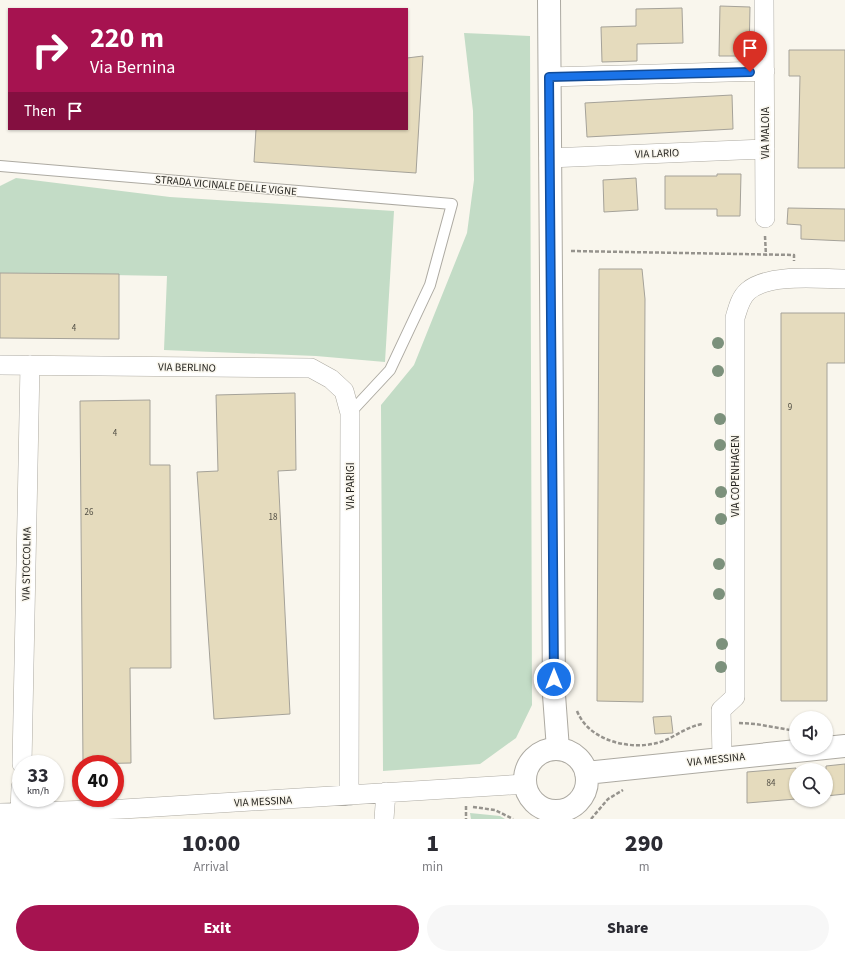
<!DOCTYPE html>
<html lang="en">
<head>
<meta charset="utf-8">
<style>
	:root { --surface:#fff; --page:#f7f7f7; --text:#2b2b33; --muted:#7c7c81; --accent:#a61350 }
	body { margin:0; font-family:"Source Sans 3",sans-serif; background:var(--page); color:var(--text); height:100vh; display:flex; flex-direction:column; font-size:15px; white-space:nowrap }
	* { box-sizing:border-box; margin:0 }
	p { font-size:13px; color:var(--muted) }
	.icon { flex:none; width:22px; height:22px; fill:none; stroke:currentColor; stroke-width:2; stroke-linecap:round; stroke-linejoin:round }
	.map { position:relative; height:819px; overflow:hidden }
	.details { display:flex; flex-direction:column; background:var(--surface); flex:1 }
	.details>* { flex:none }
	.guide { position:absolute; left:8px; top:8px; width:400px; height:122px; border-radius:0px; box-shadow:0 1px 3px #0004; background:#a61350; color:#fff; overflow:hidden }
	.controls { position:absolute; left:789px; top:711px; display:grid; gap:8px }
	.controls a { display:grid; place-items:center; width:44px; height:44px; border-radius:50%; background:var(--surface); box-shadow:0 1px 3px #0004; font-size:20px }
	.speed { position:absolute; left:12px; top:755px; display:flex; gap:8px; font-size:20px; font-weight:700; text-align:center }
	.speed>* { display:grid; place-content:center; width:52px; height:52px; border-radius:50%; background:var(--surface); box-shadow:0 1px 3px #0004; line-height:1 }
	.speed small { font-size:10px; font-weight:400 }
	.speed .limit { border:6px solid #d22; background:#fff; color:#111 }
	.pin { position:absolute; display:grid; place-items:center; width:34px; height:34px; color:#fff; margin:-41px -17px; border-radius:50% 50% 50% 0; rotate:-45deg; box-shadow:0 0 4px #0007 }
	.pin .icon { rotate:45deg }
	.me { position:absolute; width:44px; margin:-22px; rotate:0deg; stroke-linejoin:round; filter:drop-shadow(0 0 3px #0008) }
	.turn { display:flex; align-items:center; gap:14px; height:84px; padding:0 16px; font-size:18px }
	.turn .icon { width:52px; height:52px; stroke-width:2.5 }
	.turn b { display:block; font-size:28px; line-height:34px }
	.then { display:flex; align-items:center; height:38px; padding:0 16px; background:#0003; gap:8px; font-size:15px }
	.eta { display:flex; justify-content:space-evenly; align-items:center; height:68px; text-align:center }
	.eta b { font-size:24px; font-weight:800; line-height:28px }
	.primary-button { display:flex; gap:8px; margin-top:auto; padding:8px 16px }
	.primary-button a { flex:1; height:46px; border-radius:24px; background:var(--accent); color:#fff; font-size:16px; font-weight:800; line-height:46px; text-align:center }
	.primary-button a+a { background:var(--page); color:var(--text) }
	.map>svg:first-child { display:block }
	.green { fill:#c3dcc6 }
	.building { fill:#e5dbbd; stroke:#a5a299 }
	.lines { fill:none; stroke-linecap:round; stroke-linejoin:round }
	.lane-casing { stroke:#adaaa2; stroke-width:12 }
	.street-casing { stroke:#adaaa2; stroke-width:20 }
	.secondary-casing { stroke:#adaaa2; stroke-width:24 }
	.path { stroke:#96938d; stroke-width:2.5; stroke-dasharray:4 2; stroke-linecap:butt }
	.lane { stroke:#fff; stroke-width:10 }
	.street { stroke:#fff; stroke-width:19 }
	.secondary { stroke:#fff; stroke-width:22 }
	.tree { fill:#7c917c }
	.route-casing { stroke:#114b97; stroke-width:10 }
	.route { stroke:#1a73e8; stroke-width:7 }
	.labels { text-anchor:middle; stroke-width:3; stroke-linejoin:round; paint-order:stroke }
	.number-label { font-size:9px; fill:#514e44 }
	.street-label { font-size:11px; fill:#201f1b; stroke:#f9f6ed }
</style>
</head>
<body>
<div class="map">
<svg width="845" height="819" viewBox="0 0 845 819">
	<rect width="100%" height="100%" fill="#f9f6ed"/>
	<path class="green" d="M 464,33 L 530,36 L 532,705 L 516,738 L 480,764 L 383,771 L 381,405 L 414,365 L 467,233 L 474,180 L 473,111 Z
		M 16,178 L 170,197 L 394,211 L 385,362 L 316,356 L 164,350 L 167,276 L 0,273 L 0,186 Z
		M 470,813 L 500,816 L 505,819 L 471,819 Z"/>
	<path class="building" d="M 720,6 L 750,7 L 749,56 L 719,56 Z
		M 682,8 L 683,43 L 637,44 L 637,61 L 602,62 L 601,27 L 636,26 L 636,9 Z
		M 789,50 L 845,50 L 845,168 L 798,168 L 800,76 L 789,76 Z
		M 423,56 L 416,173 L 254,162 L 256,129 L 407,129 L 407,58 Z
		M 732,95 L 733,129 L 587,137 L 585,103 Z
		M 717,174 L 741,174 L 740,216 L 717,216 L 717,209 L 665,209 L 665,176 L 717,176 Z
		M 636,178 L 638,210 L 604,212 L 603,180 Z
		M 788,208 L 845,209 L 845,241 L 801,239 L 801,225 L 787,224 Z
		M 599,269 L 642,269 L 645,299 L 643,702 L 597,701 Z
		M 0,273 L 119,274 L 119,339 L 0,338 Z
		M 781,313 L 845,313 L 845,363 L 827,363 L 827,701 L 781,701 Z
		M 295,393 L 296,470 L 278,471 L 290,714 L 214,719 L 197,472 L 218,471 L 216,395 Z
		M 150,400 L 150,465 L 170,465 L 171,668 L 130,668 L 131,763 L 83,764 L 80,401 Z
		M 671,716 L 673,733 L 655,734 L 653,717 Z
		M 845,764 L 845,794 L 826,796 L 826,766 Z
		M 796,768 L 796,799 L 747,803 L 747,772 Z"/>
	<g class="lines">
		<g class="lane-casing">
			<path id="lane" d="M 0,166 L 452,204 L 430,285 L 390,370 L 350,413"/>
		</g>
		<g class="street-casing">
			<path id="street" d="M 764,0 L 765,218
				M 549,77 L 765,71
				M 549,158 L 765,149
				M 0,365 L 311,368 L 331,379 L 344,391 L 350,413 L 349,796
				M 722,758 L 721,710 L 735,697 L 735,318 C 738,308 740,298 748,291 C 769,273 819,279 845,279
				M 22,764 L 30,365
				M 20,812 L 21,787
				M 0,813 L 123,809 L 526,784
				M 384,819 L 386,792"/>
		</g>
		<g class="secondary-casing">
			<path id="secondary" d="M 549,0 L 554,695 L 558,749
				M525 780a31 31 0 1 1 62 0a31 31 0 1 1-62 0Z
				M 586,773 L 845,746"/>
		</g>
		<path class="path" d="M 765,236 L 766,256
			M 571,251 L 794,255 L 794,261
			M 577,711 C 589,741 629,750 657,743 C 673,739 685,727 702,724
			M 739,723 L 756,724 L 790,730
			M 466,806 L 466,819
			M 473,807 L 495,810 L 513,819
			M 591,819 L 608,799 L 623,790"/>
		<use href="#lane" class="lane"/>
		<use href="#street" class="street"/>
		<use href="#secondary" class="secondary"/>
	</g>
	<g class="tree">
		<circle cx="718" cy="343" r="6"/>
		<circle cx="718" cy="371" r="6"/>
		<circle cx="720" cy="419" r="6"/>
		<circle cx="720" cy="445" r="6"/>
		<circle cx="721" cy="492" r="6"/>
		<circle cx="721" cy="519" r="6"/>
		<circle cx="719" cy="564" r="6"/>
		<circle cx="719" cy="594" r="6"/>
		<circle cx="722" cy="644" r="6"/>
		<circle cx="721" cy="667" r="6"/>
	</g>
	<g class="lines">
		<g class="route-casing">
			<path id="route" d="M 554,679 L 549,77 L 750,72"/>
		</g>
		<use href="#route" class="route"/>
	</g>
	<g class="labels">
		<g class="number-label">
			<text x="74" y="331">4</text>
			<text x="790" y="410">9</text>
			<text x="115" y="436">4</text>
			<text x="89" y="515">26</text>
			<text x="273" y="520">18</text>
			<text x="771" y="786">84</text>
		</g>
		<g class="street-label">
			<text transform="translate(765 133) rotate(-90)" y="4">VIA MALOIA</text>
			<text transform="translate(657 153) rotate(-2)" y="4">VIA LARIO</text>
			<text transform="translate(226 185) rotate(5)" y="4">STRADA VICINALE DELLE VIGNE</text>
			<text transform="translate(187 367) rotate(1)" y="4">VIA BERLINO</text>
			<text transform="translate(735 476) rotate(-90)" y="4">VIA COPENHAGEN</text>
			<text transform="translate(350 486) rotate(-90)" y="4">VIA PARIGI</text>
			<text transform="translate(26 564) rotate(-89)" y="4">VIA STOCCOLMA</text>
			<text transform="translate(716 759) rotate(-6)" y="4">VIA MESSINA</text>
			<text transform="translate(263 801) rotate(-3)" y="4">VIA MESSINA</text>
		</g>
	</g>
</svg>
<div class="controls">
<a><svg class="icon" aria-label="sound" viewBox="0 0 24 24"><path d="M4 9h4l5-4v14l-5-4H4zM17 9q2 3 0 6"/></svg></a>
<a><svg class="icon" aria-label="search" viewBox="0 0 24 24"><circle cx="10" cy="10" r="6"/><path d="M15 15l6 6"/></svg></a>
</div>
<div class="speed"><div>33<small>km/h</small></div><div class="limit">40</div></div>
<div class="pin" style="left:750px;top:72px;background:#d93025"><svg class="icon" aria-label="arrive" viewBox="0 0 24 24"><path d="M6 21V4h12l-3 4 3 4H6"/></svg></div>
<svg class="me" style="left:554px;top:679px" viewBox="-20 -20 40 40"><circle r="17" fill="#1a73e8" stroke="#fff" stroke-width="3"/><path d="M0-11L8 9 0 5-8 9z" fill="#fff"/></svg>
<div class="guide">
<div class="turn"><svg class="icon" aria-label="right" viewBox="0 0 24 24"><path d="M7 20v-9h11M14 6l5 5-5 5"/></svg><div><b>220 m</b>Via Bernina</div></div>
<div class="then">Then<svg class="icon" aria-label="arrive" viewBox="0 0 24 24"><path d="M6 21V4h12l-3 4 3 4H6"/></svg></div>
</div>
</div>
<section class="details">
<div class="eta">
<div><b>10:00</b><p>Arrival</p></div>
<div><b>1</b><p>min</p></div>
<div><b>290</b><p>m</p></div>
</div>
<div class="primary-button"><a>Exit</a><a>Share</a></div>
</section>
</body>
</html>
